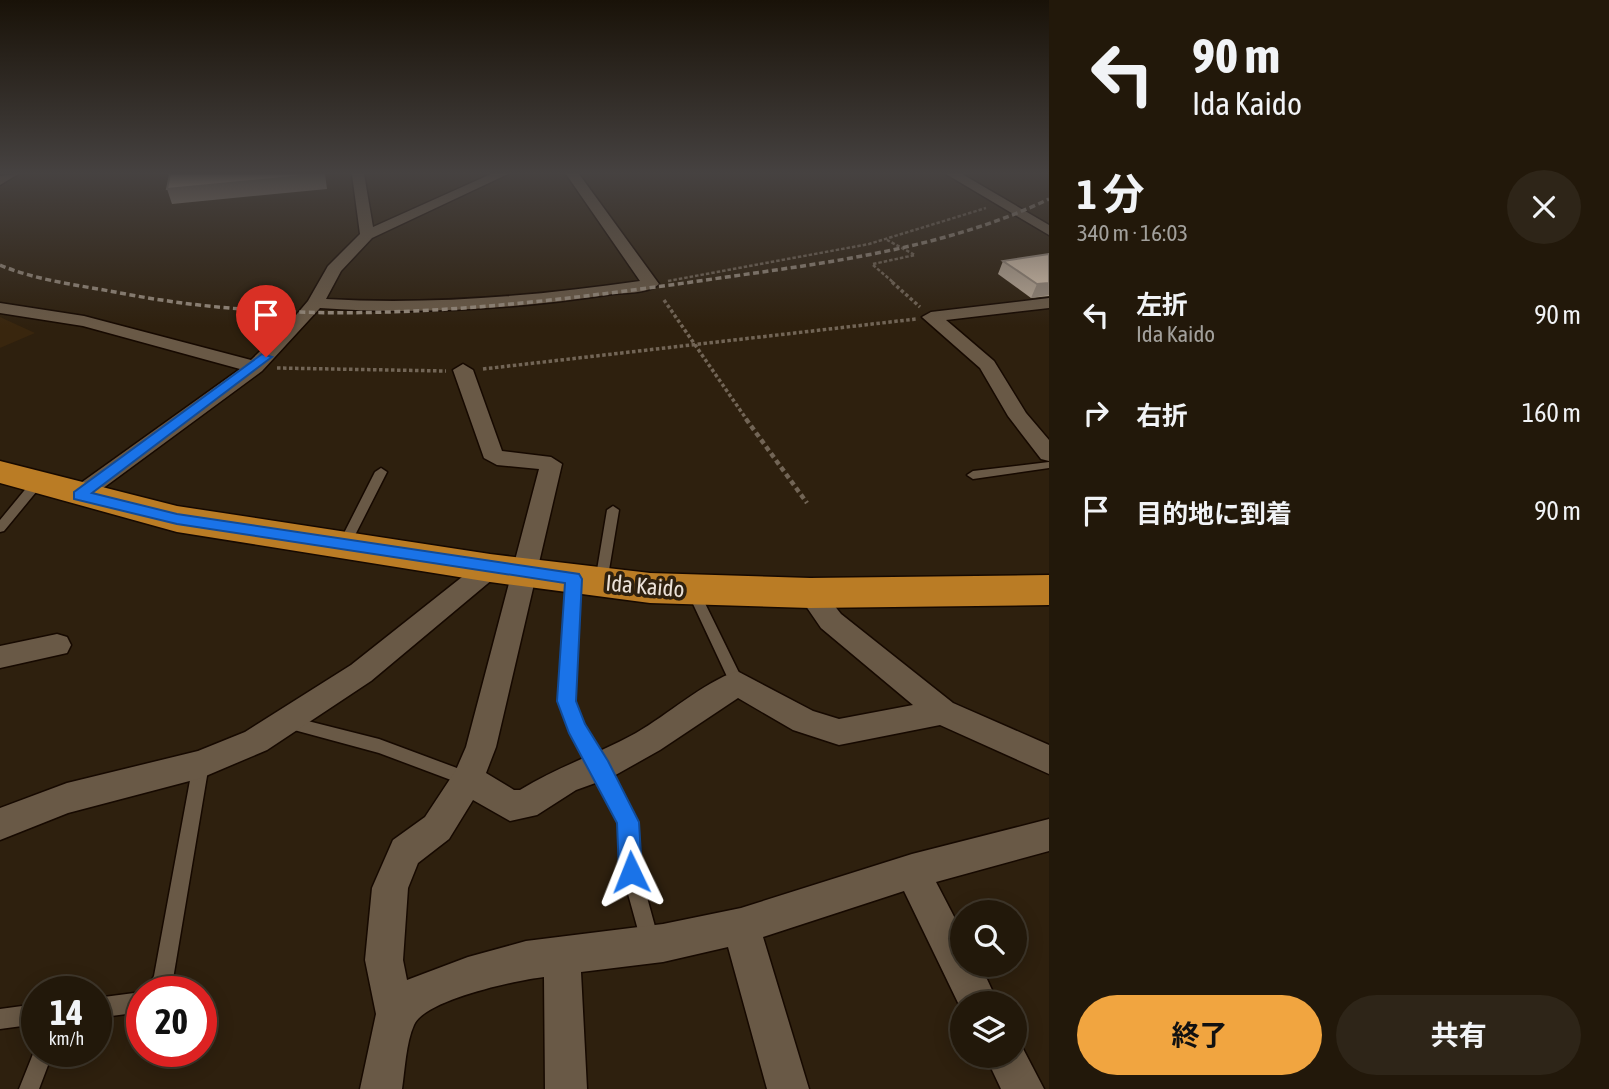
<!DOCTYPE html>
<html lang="ja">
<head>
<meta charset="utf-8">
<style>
	:root { --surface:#22180a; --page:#2e2518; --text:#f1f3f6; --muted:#a2a09c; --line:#3f372b; --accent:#f1a540 }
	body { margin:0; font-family:"Asap Condensed","Noto Sans JP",sans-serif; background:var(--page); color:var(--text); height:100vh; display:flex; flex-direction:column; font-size:26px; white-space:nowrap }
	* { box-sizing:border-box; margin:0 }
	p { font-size:23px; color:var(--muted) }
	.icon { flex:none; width:38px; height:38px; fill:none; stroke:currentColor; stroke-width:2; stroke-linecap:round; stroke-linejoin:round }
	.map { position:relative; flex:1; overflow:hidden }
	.side { display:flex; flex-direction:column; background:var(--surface); width:560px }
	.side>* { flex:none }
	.banner { background:#22180a; color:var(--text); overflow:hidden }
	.fabs { position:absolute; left:950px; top:900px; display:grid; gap:14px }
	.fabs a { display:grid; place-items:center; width:77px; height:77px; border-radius:50%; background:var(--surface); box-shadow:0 4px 18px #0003,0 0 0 2px var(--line); font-size:35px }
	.speed { position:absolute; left:21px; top:976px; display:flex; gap:14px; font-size:35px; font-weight:700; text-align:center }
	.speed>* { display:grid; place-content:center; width:91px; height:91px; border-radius:50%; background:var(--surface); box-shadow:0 4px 18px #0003,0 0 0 2px var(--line); line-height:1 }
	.speed small { font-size:18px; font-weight:400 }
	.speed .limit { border:10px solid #d22; background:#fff; color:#111 }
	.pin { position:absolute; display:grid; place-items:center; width:60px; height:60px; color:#fff; margin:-72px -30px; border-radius:50% 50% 50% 0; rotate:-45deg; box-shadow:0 0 7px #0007 }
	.pin .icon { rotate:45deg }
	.me { position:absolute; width:77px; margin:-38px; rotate:358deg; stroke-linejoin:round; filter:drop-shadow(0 0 5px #0008) }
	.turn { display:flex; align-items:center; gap:24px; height:147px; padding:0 28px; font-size:32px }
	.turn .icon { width:91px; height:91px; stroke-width:2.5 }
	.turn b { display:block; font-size:49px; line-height:60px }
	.round { display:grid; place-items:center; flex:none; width:74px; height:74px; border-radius:37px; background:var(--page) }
	.headline { display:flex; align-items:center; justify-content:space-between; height:119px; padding:0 28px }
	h1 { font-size:42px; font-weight:700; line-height:52px }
	.cta { display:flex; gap:14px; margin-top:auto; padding:14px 28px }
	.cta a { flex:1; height:80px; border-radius:42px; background:var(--accent); color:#111; font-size:28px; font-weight:700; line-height:80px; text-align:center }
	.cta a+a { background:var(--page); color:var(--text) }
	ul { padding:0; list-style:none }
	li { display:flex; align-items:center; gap:21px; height:98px; padding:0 28px }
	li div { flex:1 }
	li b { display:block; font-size:26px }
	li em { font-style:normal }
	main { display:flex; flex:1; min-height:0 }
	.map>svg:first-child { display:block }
	.built { fill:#39260e }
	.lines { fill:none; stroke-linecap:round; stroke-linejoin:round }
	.lane-casing { stroke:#160900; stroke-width:3 }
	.street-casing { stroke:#160900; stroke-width:3 }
	.highway-casing { stroke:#160900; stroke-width:3 }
	.path-far2 { stroke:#726556; stroke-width:2.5; stroke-dasharray:3.5 2; stroke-linecap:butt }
	.path-far1 { stroke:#726556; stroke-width:3.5; stroke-dasharray:3.5 2.5; stroke-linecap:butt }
	.path { stroke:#726556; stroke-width:4.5; stroke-dasharray:5 3.5; stroke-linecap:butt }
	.lane { fill:#695946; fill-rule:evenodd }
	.street { fill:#695946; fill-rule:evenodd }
	.highway { fill:#ba7c25; fill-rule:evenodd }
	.rail { stroke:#94887a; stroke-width:3.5; stroke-dasharray:6 3.5; stroke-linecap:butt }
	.wall { fill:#b8a896 }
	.shaded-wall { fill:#96887a }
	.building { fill:#d6c3ae; stroke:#96887a; stroke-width:2 }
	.route { fill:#1a73e8; stroke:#114b97; stroke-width:2 }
	.labels { text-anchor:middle; stroke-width:7; stroke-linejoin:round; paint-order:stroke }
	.street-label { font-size:23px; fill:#ebe1d7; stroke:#2e200e }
</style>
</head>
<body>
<main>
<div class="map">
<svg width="1049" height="1089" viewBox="0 0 1049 1089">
	<rect width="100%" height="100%" fill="#2e200e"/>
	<path class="built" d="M 0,317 L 35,333 L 0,348 Z"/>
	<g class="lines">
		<g class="lane-casing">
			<path id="lane" d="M 1049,462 L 1049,468 L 973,479 L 967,475 L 973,471 Z
				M 381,468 L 387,472 L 350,545 L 348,548 L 340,548 L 338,545 L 375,472 Z
				M 37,479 L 43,483 L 41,486 L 4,531 L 0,532 L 0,520 L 33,480 Z
				M 613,506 L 619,510 L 607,582 L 606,585 L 596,585 L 595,582 L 607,510 Z
				M 573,574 L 578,576 L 579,579 L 573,701 L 582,724 L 607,762 L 636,822 L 640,872 L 659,941 L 657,948 L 650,950 L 643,948 L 641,941 L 622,872 L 620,823 L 595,772 L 571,732 L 559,701 L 567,579 L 568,576 Z
				M 693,586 L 698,588 L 699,591 L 744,683 L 742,687 L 737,689 L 732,687 L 730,683 L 687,591 L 688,588 Z
				M 288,716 L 379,739 L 473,774 L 475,779 L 473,784 L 467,786 L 379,753 L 283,727 L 280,722 L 283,717 Z
				M 201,757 L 207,759 L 209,764 L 173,979 L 166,992 L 145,992 L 154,976 L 193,764 L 195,759 Z
				M 142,992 L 142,1012 L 96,1018 L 96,998 Z
				M 37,1004 L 37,1024 L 0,1029 L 0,1009 Z
				M 37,1044 L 37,1052 L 53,1052 L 39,1089 L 19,1089 Z"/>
		</g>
		<g class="street-casing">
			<path id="street" d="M 18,174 L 0,185 L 0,176 Z
				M 352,174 L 364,174 L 373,227 L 491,174 L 508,174 L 372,238 L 341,271 L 326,299 C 431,305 536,296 640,281 L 566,174 L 579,174 L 659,284 C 650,293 626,293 613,294 C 516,309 418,315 320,308 L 262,371 L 87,500 L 71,500 L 68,495 L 71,490 L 240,369 L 83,326 L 0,313 L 0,303 L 84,316 L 251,360 L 291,321 L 308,301 L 328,266 L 360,234 Z
				M 946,174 L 962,174 L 1049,225 L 1049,235 Z
				M 1049,298 L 1049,308 L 946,320 L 994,361 L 1026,413 L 1049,440 L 1049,461 L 1041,459 L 1008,416 L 980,368 L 922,317 L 931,312 Z
				M 463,364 L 473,370 L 502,451 L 551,457 L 562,464 L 496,747 L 486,773 L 514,790 L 520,790 C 557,767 598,754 636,733 C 669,714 701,684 737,671 L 813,711 L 839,719 L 913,705 L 821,628 L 797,593 L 801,586 L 810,583 L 819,586 L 841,614 L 953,703 L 1049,745 L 1049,774 L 940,725 L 839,745 L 793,730 L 738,698 L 660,750 L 612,777 L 576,790 L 537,815 L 510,821 L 473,800 L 449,839 L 418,863 L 408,888 L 403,960 L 407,980 L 468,957 L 526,941 L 663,924 L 741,908 L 912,854 L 1049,819 L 1049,851 L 936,882 L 962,932 L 962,964 L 980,964 L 998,1003 L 962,1003 L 962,1011 L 904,891 L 763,937 L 809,1089 L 767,1089 L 728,947 L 663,962 L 581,972 L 587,1089 L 545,1089 L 544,977 C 517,980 424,1000 414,1025 C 406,1043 405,1069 402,1089 L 360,1089 L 376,1014 L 365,960 L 372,888 L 393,840 L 425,817 L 456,770 L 466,747 L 539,469 L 497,465 L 484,458 L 453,370 Z
				M 490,559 L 499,562 L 503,568 L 499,574 L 371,681 L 267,750 L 201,778 L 68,813 L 0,840 L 0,808 L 67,783 L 198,751 L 245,732 L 351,665 L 481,562 Z
				M 57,634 L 67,637 L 71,645 L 67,653 L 0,668 L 0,646 Z
				M 1015,1039 L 1019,1041 L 1044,1089 L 1001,1089 L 985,1055 L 1015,1055 Z"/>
		</g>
		<g class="highway-casing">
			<path id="highway" d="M 0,461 L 177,506 L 490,554 L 650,573 L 810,578 L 1049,575 L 1049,605 L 810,608 L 650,603 L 490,582 L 177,532 L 0,483 Z"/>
		</g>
		<path class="path-far2" d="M 873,264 L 915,255 L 887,240
			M 873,265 L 894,283
			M 668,281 L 869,244 L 986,208"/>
		<path class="path-far1" d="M 892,282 L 920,307
			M 664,300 L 747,420
			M 277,368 L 446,371
			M 483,369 L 916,319"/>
		<path class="path" d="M 746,419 L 807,503"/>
		<use href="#lane" class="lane"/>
		<use href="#street" class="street"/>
		<use href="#highway" class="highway"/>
		<path class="rail" d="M 0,265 C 35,280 77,285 115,292 C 313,331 508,308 706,280 C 823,263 942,250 1049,199"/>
	</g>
	<path class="wall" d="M 1049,254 L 1049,296 L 1031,298 L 998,274 L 1003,261 Z"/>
	<path class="shaded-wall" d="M 325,174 L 327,189 L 172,204 L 167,189 Z
		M 1049,283 L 1049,295 L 1031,298 L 1037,284 Z"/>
	<path class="building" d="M 170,174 L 323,174 L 167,189 Z
		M 1049,254 L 1049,283 L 1037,284 L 1003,261 Z"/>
	<linearGradient id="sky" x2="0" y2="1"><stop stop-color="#191208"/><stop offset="0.53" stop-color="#464241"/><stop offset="1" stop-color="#464241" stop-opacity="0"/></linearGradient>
	<rect width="1049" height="327" fill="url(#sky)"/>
	<path class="route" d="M 262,354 L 272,357 L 92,493 L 177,514 L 579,574 L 582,579 L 576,701 L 585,724 L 608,761 L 639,822 L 642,872 L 639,880 L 631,883 L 623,880 L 619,872 L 617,823 L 569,733 L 557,701 L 565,583 L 177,524 L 74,499 L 74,492 Z"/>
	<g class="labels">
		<g class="street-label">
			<text transform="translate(645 586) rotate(5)" y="8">Ida Kaido</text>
		</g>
	</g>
</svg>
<div class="fabs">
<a><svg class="icon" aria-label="search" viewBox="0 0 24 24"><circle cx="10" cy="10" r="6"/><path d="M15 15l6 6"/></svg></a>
<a><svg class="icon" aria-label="layers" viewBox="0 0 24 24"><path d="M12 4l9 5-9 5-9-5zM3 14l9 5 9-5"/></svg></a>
</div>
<div class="speed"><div>14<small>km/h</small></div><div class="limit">20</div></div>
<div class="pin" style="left:266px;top:357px;background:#d93025"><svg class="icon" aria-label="arrive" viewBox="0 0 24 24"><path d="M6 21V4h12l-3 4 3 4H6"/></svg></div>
<svg class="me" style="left:631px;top:872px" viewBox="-20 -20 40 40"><path d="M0-17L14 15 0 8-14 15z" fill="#1a73e8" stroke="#fff" stroke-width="4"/></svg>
</div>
<section class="side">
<div class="banner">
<div class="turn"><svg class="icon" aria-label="left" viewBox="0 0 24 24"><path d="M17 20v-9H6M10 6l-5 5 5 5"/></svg><div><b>90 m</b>Ida Kaido</div></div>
</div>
<div class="headline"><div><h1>1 分</h1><p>340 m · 16:03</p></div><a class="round"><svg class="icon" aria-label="close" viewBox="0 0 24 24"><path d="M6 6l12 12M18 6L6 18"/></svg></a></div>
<ul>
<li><svg class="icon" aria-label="left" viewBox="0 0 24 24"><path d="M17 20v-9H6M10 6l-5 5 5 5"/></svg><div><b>左折</b><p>Ida Kaido</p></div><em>90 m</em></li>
<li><svg class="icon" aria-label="right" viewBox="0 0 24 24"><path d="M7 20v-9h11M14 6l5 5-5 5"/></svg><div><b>右折</b></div><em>160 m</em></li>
<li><svg class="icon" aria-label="arrive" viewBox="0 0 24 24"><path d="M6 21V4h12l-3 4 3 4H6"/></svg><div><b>目的地に到着</b></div><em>90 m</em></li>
</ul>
<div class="cta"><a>終了</a><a>共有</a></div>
</section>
</main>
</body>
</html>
